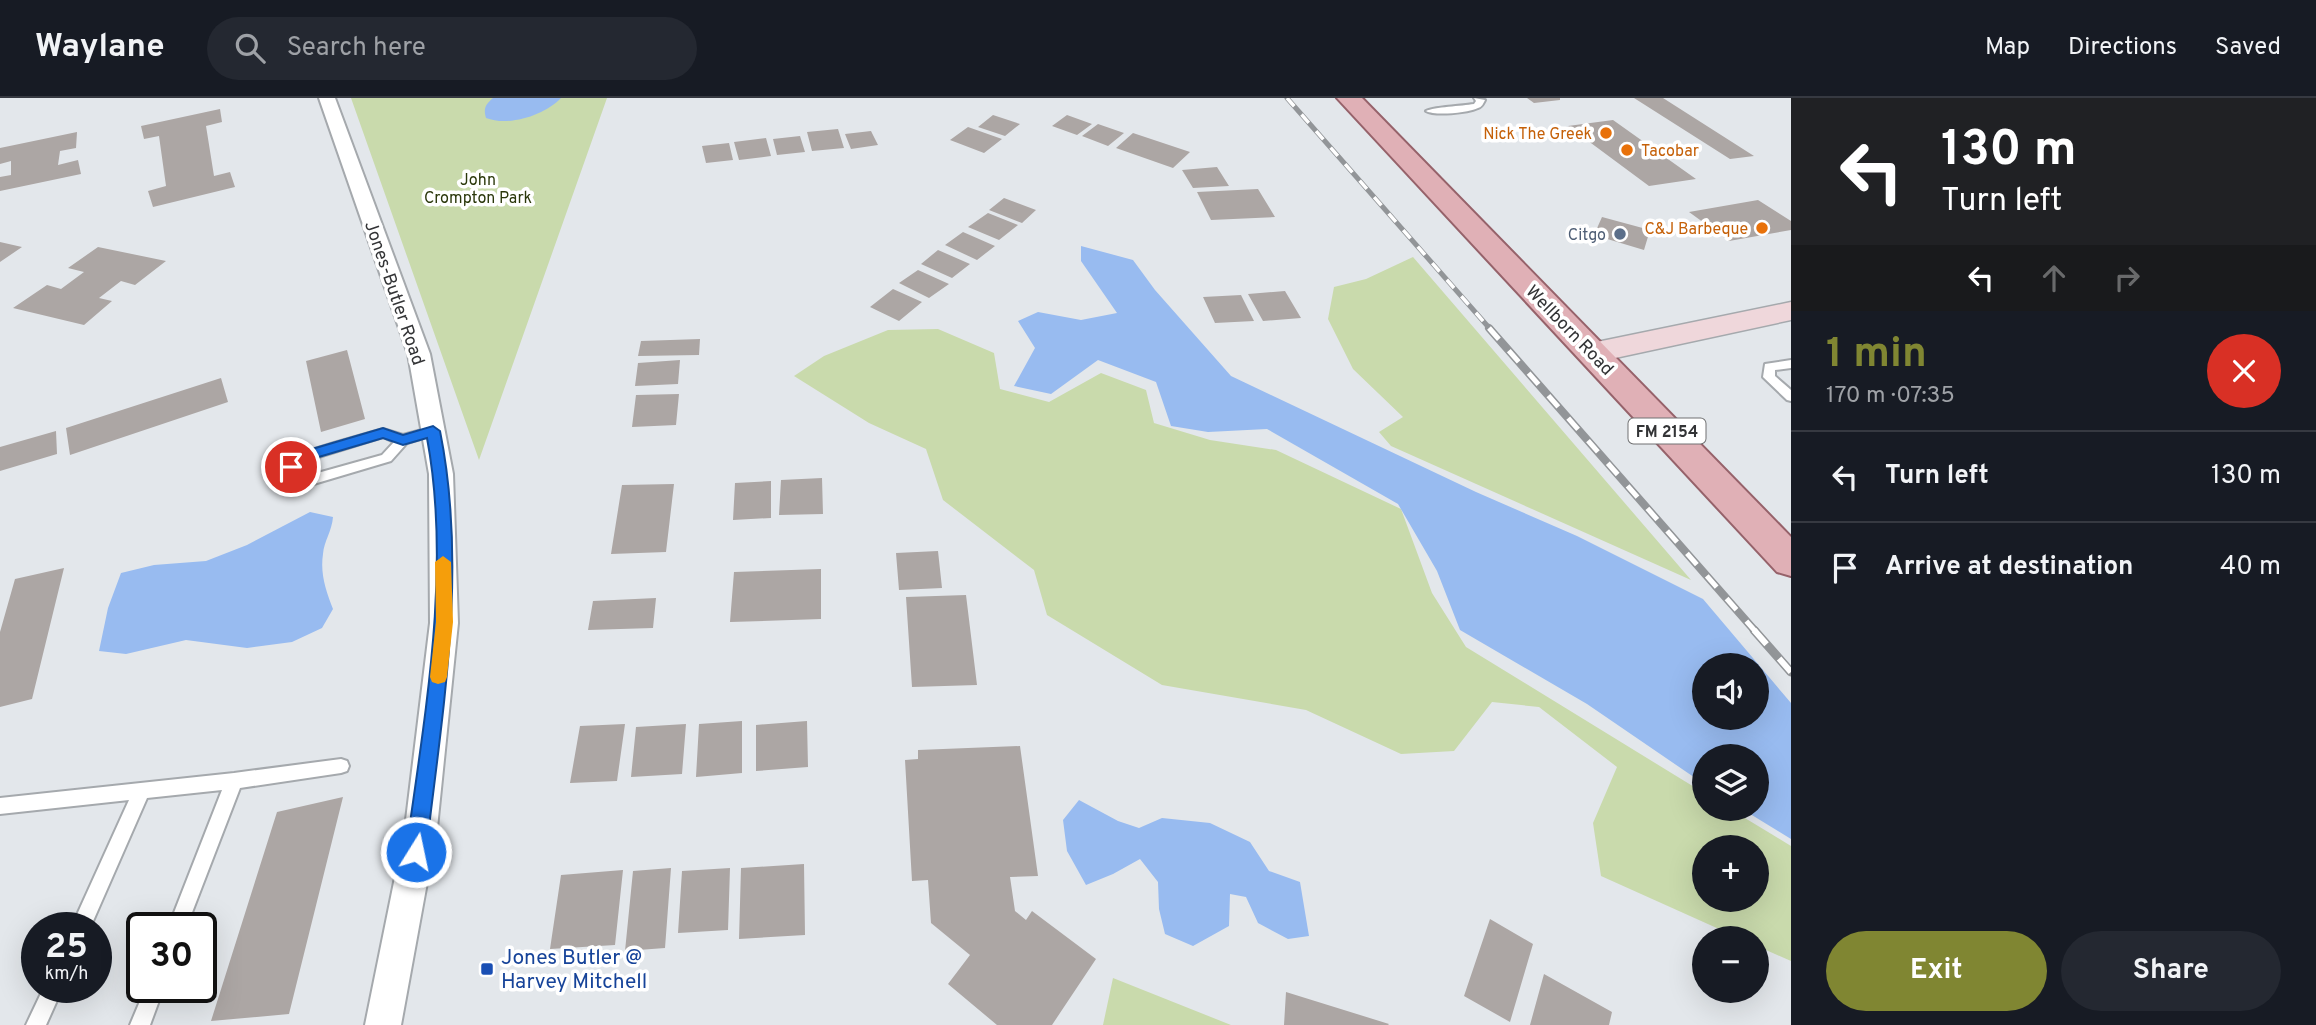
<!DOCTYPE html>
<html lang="en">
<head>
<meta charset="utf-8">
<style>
	:root { --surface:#171b24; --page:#242831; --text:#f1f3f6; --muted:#9ea1a6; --line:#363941; --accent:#808632 }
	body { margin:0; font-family:Overpass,sans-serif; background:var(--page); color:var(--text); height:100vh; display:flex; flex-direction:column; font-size:26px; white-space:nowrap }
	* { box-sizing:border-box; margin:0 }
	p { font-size:23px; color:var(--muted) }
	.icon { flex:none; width:38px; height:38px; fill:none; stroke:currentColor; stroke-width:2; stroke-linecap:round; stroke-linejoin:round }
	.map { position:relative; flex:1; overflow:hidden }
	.sheet { display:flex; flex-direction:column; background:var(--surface); width:525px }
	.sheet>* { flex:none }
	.top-card { background:#202124; color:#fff; overflow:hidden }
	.buttons { position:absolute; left:1692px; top:555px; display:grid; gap:14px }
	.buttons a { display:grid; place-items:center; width:77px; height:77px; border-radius:50%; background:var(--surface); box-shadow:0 7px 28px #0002; font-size:35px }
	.speed { position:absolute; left:21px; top:814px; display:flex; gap:14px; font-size:35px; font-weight:700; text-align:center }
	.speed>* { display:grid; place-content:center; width:91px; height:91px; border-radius:50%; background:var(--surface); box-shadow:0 7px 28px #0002; line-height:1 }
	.speed small { font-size:18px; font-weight:400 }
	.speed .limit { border:4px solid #111; border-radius:10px; background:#fff; color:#111 }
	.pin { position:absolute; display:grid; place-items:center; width:60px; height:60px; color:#fff; margin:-30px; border:4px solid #fff; border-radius:50%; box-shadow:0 2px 7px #0007 }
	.me { position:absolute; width:77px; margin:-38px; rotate:10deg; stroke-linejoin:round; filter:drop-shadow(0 0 5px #0008) }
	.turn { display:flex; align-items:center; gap:24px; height:147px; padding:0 35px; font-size:32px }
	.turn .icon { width:91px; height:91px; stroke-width:2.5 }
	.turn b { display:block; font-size:49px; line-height:60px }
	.lanes { display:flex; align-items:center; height:66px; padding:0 35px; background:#0003; justify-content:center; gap:35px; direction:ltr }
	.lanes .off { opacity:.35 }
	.round { display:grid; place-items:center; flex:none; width:74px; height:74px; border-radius:37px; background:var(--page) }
	.overview { display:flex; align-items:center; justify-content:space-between; height:119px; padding:0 35px }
	h1 { font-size:42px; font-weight:700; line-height:52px; color:var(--accent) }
	.cta { display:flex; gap:14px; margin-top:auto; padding:14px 35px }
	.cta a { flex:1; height:80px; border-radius:42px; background:var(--accent); color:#fff; font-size:28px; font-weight:700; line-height:80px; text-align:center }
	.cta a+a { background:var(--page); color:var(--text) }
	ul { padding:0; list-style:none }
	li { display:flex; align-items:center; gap:21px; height:91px; padding:0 35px; border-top:2px solid var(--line) }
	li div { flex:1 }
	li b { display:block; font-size:26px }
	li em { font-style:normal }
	header { display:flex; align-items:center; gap:42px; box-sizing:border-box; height:98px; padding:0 35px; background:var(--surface); border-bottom:2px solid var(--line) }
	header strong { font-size:33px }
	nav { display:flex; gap:38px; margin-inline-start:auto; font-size:24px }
	.search { width:490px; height:63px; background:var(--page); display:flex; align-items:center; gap:18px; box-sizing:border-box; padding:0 24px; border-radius:38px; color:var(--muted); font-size:26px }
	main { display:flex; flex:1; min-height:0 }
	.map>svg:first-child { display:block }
	.green { fill:#c9daac; fill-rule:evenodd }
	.water { fill:#98bbf0; fill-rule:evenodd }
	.building { fill:#aca6a4 }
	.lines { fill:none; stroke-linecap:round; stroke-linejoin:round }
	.lane-casing { stroke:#a5a9ad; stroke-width:4 }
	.street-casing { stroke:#a5a9ad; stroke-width:4 }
	.secondary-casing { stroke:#a5a9ad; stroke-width:3 }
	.primary-casing { stroke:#96626a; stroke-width:4 }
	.lane { fill:#fff; fill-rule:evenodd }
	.street { fill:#fff; fill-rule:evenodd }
	.secondary { fill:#efd7db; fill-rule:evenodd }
	.primary { fill:#e0b0b6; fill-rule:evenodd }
	.rail-far2-casing { stroke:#929598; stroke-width:5 }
	.rail-far1-casing { stroke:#929598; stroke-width:8 }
	.rail-casing { stroke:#929598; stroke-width:9 }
	.rail-far2 { stroke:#fff; stroke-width:3.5; stroke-dasharray:11; stroke-linecap:butt }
	.rail-far1 { stroke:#fff; stroke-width:5; stroke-dasharray:15; stroke-linecap:butt }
	.rail { stroke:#fff; stroke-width:6; stroke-dasharray:19; stroke-linecap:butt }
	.route { fill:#1a73e8; stroke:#114b97; stroke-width:2 }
	.slow { fill:#f59e0b }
	.food-dot { fill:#e8710a; stroke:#fff; stroke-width:2.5 }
	.service-dot { fill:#5c6f8a; stroke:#fff; stroke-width:2.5 }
	.transit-dot { fill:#1a4fb4; stroke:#fff; stroke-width:2.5 }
	.labels { text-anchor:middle; stroke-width:7; stroke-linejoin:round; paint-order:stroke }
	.far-food-label { font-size:16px; fill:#c56008; stroke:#fff; text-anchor:end }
	.far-park-label { font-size:16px; fill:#2a370a; stroke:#fff }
	.far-service-label { font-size:16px; fill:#4e5e75; stroke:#fff; text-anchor:end }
	.shield { fill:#fff; stroke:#707172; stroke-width:2 }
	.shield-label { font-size:16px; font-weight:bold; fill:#333436 }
	.street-label { font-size:18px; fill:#333436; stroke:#fff }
	.near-transit-label { font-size:21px; fill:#164399; stroke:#fff; text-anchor:start }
</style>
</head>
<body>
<header>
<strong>Waylane</strong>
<div class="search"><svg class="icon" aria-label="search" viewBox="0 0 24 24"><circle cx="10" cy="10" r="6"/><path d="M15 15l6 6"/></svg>Search here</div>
<nav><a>Map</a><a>Directions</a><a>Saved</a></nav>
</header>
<main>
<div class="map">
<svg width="1791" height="927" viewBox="0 0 1791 927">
	<rect width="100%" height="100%" fill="#e3e7eb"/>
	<path class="green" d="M 351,0 L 607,0 L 479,362 Z
		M 1413,159 L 1691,482 L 1391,348 L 1379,334 L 1403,319 L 1353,271 L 1328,221 L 1334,189 L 1366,181 Z
		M 938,231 L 994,255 L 1000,291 L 1049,304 L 1101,275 L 1146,292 L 1154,325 L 1210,342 L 1276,352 L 1401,411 L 1432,495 L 1466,549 L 1704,695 L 1704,710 L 1730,711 L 1791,748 L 1791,863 L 1757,848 L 1757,840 L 1739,840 L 1601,778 L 1593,725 L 1617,669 L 1539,609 L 1492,604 L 1454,653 L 1401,656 L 1306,612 L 1162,587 L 1047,517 L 1034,472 L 943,402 L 926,351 L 869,325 L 794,278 L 824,258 L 888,232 ZM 1704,749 L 1757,749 L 1757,802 L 1704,802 Z
		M 1113,880 L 1231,927 L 1103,927 Z"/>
	<path class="water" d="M 493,0 L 561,0 C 545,17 509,29 486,20 C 483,10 486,6 493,0 Z
		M 1081,148 L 1133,162 L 1155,192 L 1231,278 L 1476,394 L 1577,438 L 1703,501 L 1791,605 L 1791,741 L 1742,711 L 1757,710 L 1757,658 L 1704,658 L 1704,686 L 1587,606 L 1460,532 L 1437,473 L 1398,406 L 1267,331 L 1208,334 L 1171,328 L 1156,284 L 1098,262 L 1051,296 L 1014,288 L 1035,250 L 1018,223 L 1038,214 L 1081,222 L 1117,215 L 1081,163 ZM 1704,567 L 1757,567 L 1757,620 L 1704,620 Z
		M 310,414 L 333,419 C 332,433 324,443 323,456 C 320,476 326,493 333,511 L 322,530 L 292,544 L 247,550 L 186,542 L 126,556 L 99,553 L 108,510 L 121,475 L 154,467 L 206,463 L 247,447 Z
		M 1079,702 L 1118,723 L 1139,730 L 1162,720 L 1210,725 L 1250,744 L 1269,773 L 1300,784 L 1309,838 L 1288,841 L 1258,825 L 1246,799 L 1230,796 L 1229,828 L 1193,848 L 1165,836 L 1159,811 L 1158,784 L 1140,761 L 1113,776 L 1086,787 L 1067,753 L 1063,722 Z"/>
	<path class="building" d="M 1527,0 L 1560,0 L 1560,2 L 1534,5 Z
		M 1634,0 L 1663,0 L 1754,58 L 1730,61 Z
		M 220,11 L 222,24 L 206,28 L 214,78 L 230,74 L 235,89 L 153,109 L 148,93 L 166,88 L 159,38 L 144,41 L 141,28 Z
		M 993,17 L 1020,26 L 1005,38 L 978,29 Z
		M 1067,17 L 1092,26 L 1077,37 L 1052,28 Z
		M 1613,22 L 1696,81 L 1649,88 L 1568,28 Z
		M 1098,26 L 1124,35 L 1108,48 L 1082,38 Z
		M 968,29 L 1002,41 L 984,55 L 950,42 Z
		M 838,31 L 844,50 L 812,53 L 807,34 Z
		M 871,33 L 878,47 L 851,51 L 845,36 Z
		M 77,34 L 76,50 L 60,53 L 58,67 L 78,62 L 81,76 L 0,93 L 0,79 L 11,77 L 11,63 L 0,66 L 0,50 Z
		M 1133,35 L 1190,54 L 1173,70 L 1116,50 Z
		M 800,38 L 805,54 L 777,57 L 773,41 Z
		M 766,40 L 771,58 L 739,62 L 734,44 Z
		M 729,45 L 733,62 L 706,65 L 702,48 Z
		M 1217,69 L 1229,88 L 1193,90 L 1182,72 Z
		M 1258,91 L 1275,119 L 1211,122 L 1197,94 Z
		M 1004,100 L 1036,112 L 1022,125 L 989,112 Z
		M 1758,102 L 1791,123 L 1791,132 L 1729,143 L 1689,114 Z
		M 988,115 L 1018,127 L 999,142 L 968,129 Z
		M 1602,119 L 1650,132 L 1644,152 L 1594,137 Z
		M 963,134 L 995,148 L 977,162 L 945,147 Z
		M 0,144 L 22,149 L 0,164 Z
		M 98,149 L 166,163 L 135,187 L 121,183 L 99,200 L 112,203 L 84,227 L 13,210 L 47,187 L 61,191 L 84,174 L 68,170 Z
		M 938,152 L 970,166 L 952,180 L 921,166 Z
		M 918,172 L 949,186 L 929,200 L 899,185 Z
		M 893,191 L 922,204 L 899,223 L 870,209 Z
		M 1285,193 L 1301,220 L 1263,223 L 1248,196 Z
		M 1241,197 L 1254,223 L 1215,225 L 1203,199 Z
		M 700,241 L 699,257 L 638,258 L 641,243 Z
		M 347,252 L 365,321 L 321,334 L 306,263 Z
		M 680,262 L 678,286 L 635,288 L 638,265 Z
		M 221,280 L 228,304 L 70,357 L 66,330 Z
		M 679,296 L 676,327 L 632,329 L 636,297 Z
		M 56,333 L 57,356 L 0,373 L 0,349 Z
		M 822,380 L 823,416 L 779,417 L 781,382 Z
		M 771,383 L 771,420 L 733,422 L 735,385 Z
		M 674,386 L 666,454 L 611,456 L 622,387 Z
		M 938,453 L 942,490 L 899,492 L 896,455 Z
		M 64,470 L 32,601 L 0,609 L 0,534 L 15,481 Z
		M 821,471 L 821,521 L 730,524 L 734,474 Z
		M 966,497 L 977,587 L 912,589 L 906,499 Z
		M 656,500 L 653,530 L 588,532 L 593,503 Z
		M 742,623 L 742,675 L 696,679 L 699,626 Z
		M 807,623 L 808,669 L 756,673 L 756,627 Z
		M 625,626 L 617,683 L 570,685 L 580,628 Z
		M 686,626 L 682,676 L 631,679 L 636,629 Z
		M 1020,648 L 1038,778 L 1010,779 L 1015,813 L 1026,822 L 1032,813 L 1096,861 L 1052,927 L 997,927 L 948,886 L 970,857 L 931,825 L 928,782 L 912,783 L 905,662 L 918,661 L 918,652 Z
		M 343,699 L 289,916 L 211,923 L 277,714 Z
		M 804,766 L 805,837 L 739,841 L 741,770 Z
		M 671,770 L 665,850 L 625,853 L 633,773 Z
		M 730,770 L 728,832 L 678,835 L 682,773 Z
		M 623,772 L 615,847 L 550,851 L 561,777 Z
		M 1490,821 L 1533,846 L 1510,924 L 1464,898 Z
		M 1544,876 L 1612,914 L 1609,927 L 1530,927 Z
		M 1286,894 L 1389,926 L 1388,927 L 1284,927 Z"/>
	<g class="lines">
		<g class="lane-casing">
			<path id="lane" d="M 1474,0 L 1485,2 C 1483,6 1482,9 1478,10 C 1467,15 1435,18 1426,13 C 1434,9 1462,8 1474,6 L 1476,3 Z
				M 1791,262 L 1791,270 L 1775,272 L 1775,278 L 1791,292 L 1791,303 L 1787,302 L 1763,279 L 1765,266 Z
				M 433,329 L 439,333 L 437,336 L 407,345 L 391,363 L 307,388 L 275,384 L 268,379 L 302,355 L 334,345 L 383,331 L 403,337 ZM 383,339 L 394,344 L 382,357 L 307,378 L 289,376 L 312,361 Z
				M 341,661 L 347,663 L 349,668 L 347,673 L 341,675 L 240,690 L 186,830 L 168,830 L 222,692 L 147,700 L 90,830 L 71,830 L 129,702 L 0,716 L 0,700 L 234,675 Z
				M 44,889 L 63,889 L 46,927 L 26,927 Z
				M 146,889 L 164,889 L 150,927 L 130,927 Z"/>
		</g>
		<g class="street-casing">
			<path id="street" d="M 319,0 L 335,0 L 430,256 L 453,376 L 458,525 L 437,730 L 401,927 L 365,927 L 405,730 L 430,525 L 429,376 L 408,256 Z"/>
		</g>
		<g class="secondary-casing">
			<path id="secondary" d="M 1791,204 L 1791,222 L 1592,265 L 1581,262 L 1577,255 L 1581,248 L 1592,245 Z"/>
		</g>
		<g class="primary-casing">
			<path id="primary" d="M 1337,0 L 1362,0 L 1791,439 L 1791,478 L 1777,474 Z"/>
		</g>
		<use href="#lane" class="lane"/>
		<use href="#street" class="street"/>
		<use href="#secondary" class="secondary"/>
		<use href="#primary" class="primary"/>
		<g class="rail-far2-casing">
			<path id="rail-far2" d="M 1287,0 L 1491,232"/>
		</g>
		<g class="rail-far1-casing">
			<path id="rail-far1" d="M 1489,230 L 1756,534"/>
		</g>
		<g class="rail-casing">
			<path id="rail" d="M 1754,532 L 1791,574"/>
		</g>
		<use href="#rail-far2" class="rail-far2"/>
		<use href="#rail-far1" class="rail-far1"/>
		<use href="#rail" class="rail"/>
	</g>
	<path class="route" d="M 433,328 L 440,333 C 468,472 442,615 426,754 L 423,761 L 416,764 L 409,761 L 406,754 C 424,621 452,473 427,340 L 403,347 L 383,340 L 312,361 L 291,374 L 284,369 L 302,354 L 383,330 L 403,337 Z"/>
	<path class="slow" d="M 443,458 L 451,464 L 453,524 L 447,579 L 445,584 L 438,586 L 432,584 L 430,579 L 436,524 L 435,464 Z"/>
	<g class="food-dot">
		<circle cx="1606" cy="35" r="7"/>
		<circle cx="1627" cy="52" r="7"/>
		<circle cx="1762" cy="130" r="7"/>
	</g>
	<circle class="service-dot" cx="1620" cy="136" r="7"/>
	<rect class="transit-dot" x="480" y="864" width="14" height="14" rx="3.5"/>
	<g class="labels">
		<g class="far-food-label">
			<text x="1592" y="41">Nick The Greek</text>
			<text x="1641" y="58" text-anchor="start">Tacobar</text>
			<text x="1748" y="136">C&amp;J Barbeque</text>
		</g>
		<g class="far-park-label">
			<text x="478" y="87">John<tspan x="478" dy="18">Crompton Park</tspan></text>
		</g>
		<g class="far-service-label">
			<text x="1606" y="142">Citgo</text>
		</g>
		<rect class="shield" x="1628.5" y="320.5" width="77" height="25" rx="5"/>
		<g class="shield-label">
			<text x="1667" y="339">FM 2154</text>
		</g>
		<g class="street-label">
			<text transform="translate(395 195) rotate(71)" y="6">Jones-Butler Road</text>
			<text transform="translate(1570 232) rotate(46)" y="6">Wellborn Road</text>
		</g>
		<g class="near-transit-label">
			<text x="501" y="866">Jones Butler @<tspan x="501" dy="24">Harvey Mitchell</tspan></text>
		</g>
	</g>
</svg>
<div class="buttons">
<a><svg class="icon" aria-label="sound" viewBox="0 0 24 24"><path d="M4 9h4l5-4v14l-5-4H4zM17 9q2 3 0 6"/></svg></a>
<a><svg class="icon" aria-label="layers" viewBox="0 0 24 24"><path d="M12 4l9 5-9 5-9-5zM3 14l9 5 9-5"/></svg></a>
<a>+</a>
<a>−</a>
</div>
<div class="speed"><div>25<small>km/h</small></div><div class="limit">30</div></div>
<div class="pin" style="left:291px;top:369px;background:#d93025"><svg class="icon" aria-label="arrive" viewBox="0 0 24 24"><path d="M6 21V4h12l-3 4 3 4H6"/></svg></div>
<svg class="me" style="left:416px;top:754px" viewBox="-20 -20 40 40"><circle r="17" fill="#1a73e8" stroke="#fff" stroke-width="3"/><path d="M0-11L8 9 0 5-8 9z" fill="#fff"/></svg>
</div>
<section class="sheet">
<div class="top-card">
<div class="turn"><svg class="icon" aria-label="left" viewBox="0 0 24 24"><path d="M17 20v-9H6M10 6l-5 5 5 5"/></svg><div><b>130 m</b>Turn left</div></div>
<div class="lanes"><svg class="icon" aria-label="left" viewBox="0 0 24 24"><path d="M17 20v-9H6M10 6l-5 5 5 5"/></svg><svg class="icon off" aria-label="ahead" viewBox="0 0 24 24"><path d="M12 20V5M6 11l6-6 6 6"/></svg><svg class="icon off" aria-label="right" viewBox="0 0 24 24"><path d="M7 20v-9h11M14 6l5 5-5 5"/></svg></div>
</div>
<div class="overview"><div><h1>1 min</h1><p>170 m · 07:35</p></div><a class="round" style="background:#d93025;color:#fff"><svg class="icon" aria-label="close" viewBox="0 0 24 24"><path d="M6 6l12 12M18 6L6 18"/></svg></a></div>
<ul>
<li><svg class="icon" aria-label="left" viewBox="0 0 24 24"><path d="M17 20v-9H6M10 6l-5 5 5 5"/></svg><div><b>Turn left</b></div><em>130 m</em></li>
<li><svg class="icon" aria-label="arrive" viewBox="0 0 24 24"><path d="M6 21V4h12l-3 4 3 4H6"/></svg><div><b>Arrive at destination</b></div><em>40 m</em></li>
</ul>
<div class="cta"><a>Exit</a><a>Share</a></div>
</section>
</main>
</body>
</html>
